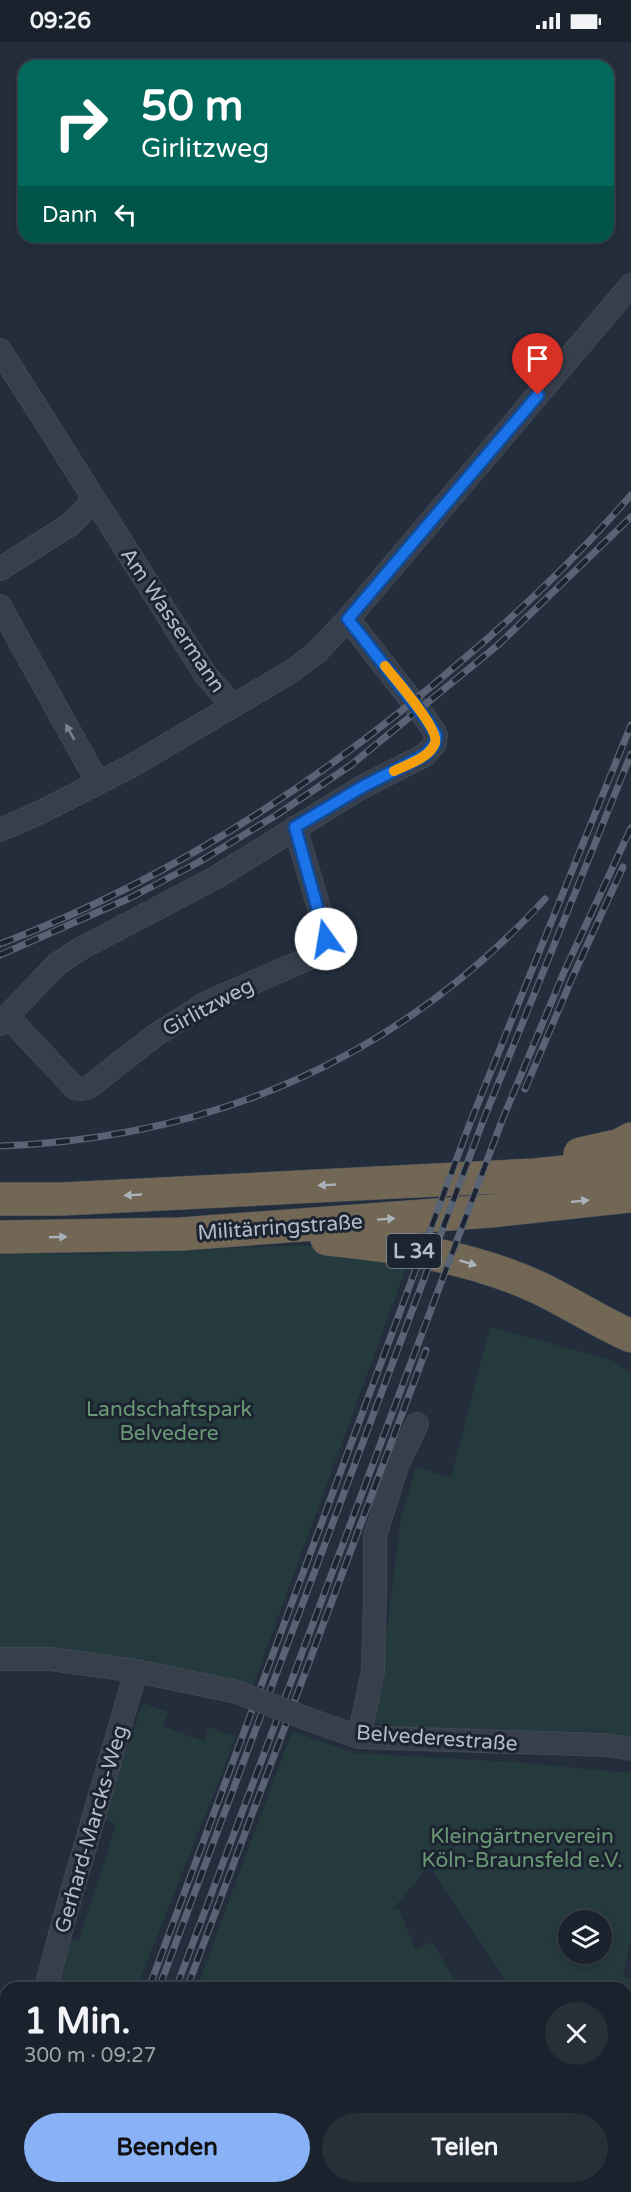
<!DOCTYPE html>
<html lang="de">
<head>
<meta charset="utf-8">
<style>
	:root { --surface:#1a222d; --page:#272f39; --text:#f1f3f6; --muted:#9fa4aa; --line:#383f49; --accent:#89b1f6 }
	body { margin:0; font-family:"Varela Round",sans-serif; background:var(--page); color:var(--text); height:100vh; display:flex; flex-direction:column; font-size:22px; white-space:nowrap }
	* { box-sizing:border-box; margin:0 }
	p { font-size:20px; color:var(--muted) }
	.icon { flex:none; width:33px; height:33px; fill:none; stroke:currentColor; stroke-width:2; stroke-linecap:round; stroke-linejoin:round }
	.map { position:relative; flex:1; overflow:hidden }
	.details { position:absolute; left:0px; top:1940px; width:632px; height:212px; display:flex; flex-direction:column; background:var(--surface); border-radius:18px 18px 0 0; box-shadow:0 3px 9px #0003,0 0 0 2px var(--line) }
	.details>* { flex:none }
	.banner { position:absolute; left:18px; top:18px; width:596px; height:183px; border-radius:18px; box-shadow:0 3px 9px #0003,0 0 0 2px var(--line); background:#00695c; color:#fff; overflow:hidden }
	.fabs { position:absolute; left:558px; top:1868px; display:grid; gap:12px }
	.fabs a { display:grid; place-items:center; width:54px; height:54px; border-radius:50%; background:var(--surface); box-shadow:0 3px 9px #0003,0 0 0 2px var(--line); font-size:30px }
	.pin { position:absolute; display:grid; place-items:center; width:51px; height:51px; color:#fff; margin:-62px -26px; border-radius:50% 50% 50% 0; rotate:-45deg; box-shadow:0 0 6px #0007 }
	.pin .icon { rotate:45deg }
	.me { position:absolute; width:66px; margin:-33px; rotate:347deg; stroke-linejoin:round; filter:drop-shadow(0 0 4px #0008) }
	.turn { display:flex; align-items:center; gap:21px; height:126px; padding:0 24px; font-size:27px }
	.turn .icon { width:78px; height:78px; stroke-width:2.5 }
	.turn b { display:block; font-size:42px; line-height:51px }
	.then { display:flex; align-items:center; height:57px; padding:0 24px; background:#0003; gap:12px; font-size:22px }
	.round { display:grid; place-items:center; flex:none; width:63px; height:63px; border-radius:32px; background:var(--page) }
	.head { display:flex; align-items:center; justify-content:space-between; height:102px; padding:0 24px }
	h1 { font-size:36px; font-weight:700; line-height:45px }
	.primary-button { display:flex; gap:12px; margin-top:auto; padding:12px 24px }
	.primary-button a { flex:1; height:69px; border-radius:36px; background:var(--accent); color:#111; font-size:24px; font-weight:700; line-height:69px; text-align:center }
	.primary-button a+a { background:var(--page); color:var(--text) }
	.status { display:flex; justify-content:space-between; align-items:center; height:42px; padding:0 30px; background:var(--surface); direction:ltr }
	.status svg { height:16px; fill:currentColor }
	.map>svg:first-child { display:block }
	.green { fill:#253a3d; fill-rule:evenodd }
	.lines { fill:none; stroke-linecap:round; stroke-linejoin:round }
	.minor-casing { stroke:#404855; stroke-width:24 }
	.highway-casing { stroke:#424a57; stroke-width:34 }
	.minor { stroke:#373f4c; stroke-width:22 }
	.highway { stroke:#726754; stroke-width:33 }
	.rail-casing { stroke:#596373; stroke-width:7 }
	.rail { stroke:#1c2431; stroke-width:4.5; stroke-dasharray:14; stroke-linecap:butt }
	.minor-bridge-casing { stroke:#404855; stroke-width:24; stroke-linecap:butt }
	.minor-bridge { stroke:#373f4c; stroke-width:22 }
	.oneway { fill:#7b8390 }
	.oneway2 { fill:#acb2bc }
	.route-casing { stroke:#114b97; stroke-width:15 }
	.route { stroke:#1a73e8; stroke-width:10 }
	.slow { stroke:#f59e0b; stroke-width:10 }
	.labels { text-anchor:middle; stroke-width:6; stroke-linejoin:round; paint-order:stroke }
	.shield { fill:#1c2431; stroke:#868d9b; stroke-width:1.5 }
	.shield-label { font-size:20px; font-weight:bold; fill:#b3bac8 }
	.street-label { font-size:21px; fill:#b3bac8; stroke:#1c2431 }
	.park-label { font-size:21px; fill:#6a9875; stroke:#1c2431 }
</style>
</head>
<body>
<div class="status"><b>09:26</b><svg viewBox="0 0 49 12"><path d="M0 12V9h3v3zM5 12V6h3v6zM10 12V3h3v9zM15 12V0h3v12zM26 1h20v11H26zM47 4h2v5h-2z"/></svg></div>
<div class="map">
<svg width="631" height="2150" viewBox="0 0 631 2150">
	<rect width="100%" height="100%" fill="#232d3c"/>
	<path class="green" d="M 301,1203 L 409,1218 L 252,1646 L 89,1611 L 0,1612 L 0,1211 L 91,1212 Z
		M 490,1285 L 612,1318 L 631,1331 L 631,1695 L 601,1690 L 412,1687 L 375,1681 L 401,1476 L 416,1425 L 451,1436 Z
		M 143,1661 L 168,1670 L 163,1684 L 200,1698 L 204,1699 L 209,1685 L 236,1695 L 137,1945 L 52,1946 L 65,1895 L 79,1899 L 116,1782 L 102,1777 Z
		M 292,1689 L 354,1711 L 514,1720 L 631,1731 L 631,1897 L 623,1935 L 631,1937 L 631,2150 L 120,2150 L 122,2145 L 626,2145 L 626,1946 L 510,1945 L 429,1823 L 394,1866 L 399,1867 L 415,1907 L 432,1900 L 459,1945 L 197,1945 ZM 568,1878 L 602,1878 L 602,1911 L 568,1911 Z
		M 0,2079 L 6,2080 L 6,2145 L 62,2145 L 60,2150 L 0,2150 Z"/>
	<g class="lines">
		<g class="minor-casing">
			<path id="minor" d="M 0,308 L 205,632 L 233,664
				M 0,527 L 71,482 L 94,458
				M 0,564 L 98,741
				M 0,788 L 41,770 L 133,723 L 292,629 L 317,610 L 348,577 L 631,243
				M 8,975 L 75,1046 L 81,1047 L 89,1045 L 153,995 L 206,961 L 316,913 C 324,904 326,898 325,886 L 295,785
				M 0,982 L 57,922 L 80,907 L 215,836 L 362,745 L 425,713 L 435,702 L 436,693 L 426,677 L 348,577
				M 0,1617 L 51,1617 L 136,1629 L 237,1650
				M 316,1680 L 359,1695 L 606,1703 L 631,1707
				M 359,1695 L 373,1629 L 375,1554 L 375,1494 L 397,1424 L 417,1382
				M 46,1946 L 63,1881 L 136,1629"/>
		</g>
		<g class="highway-casing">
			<path id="highway" d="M 580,1112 L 620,1103 L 631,1097
				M 0,1157 L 62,1157 L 535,1133 L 631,1123
				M 0,1195 L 181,1192 L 490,1169 L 631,1154
				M 327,1197 C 398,1204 471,1215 537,1245 C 569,1260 599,1280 631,1294"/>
		</g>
		<use href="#minor" class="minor"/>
		<use href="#highway" class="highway"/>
		<g class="rail-casing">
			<path id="rail" d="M 0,902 C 172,837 328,735 466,615 C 525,565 581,511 631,453
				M 0,913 L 130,856 L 199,820 L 275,774 L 351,723 L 498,603 L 631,475
				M 525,1047 L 573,934 L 623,825
				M 0,1104 C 214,1096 400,1015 545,857
				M 149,1946 L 470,1081 L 631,683
				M 159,1946 L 483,1079 L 631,712
				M 176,1946 L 503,1076 L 564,930 L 631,786
				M 187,1946 L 426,1308
				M 72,2150 L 74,2145
				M 82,2150 L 84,2145
				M 99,2150 L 100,2145
				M 110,2150 L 111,2145"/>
		</g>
		<use href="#rail" class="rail"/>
		<g class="minor-bridge-casing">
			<path id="minor-bridge" d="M 237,1650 L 316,1680"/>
		</g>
		<use href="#minor-bridge" class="minor-bridge"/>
	</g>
	<defs><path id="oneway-solid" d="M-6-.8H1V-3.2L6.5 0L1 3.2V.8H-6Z" transform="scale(1.5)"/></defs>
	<use class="oneway" href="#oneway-solid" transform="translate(70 690) rotate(-119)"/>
	<g class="oneway2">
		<use href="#oneway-solid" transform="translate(327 1143) rotate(177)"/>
		<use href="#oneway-solid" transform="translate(133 1153) rotate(177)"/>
		<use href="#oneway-solid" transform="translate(580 1159) rotate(-6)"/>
		<use href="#oneway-solid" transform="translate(386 1177) rotate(-4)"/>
		<use href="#oneway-solid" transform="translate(58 1195) rotate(-1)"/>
		<use href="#oneway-solid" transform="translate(468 1221) rotate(17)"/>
	</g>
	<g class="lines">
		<g class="route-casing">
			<path id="route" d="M 326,897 L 295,785 L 362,745 L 425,713 L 435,702 L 436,693 L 426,677 L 348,577 L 538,353"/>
		</g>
		<use href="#route" class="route"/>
		<path class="slow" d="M 385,624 C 395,637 440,687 435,701 C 430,716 406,723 394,729"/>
	</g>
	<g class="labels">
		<rect class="shield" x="387" y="1192" width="54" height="34" rx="4.5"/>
		<g class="shield-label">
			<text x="414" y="1216">L 34</text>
		</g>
		<g class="street-label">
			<text transform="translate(173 578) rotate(56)" y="7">Am Wassermann</text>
			<text transform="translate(208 965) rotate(-28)" y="7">Girlitzweg</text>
			<text transform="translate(280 1185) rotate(-4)" y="7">Militärringstraße</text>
			<text transform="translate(437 1696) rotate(4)" y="7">Belvederestraße</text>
			<text transform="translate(91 1787) rotate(-74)" y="7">Gerhard-Marcks-Weg</text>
		</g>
		<g class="park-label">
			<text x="169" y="1374">Landschaftspark<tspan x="169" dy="24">Belvedere</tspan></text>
			<text x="522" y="1801">Kleingärtnerverein<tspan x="522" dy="24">Köln-Braunsfeld e.V.</tspan></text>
		</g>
	</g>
</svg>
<div class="fabs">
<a><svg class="icon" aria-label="layers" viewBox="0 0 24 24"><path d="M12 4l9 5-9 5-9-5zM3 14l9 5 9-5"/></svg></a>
</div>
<div class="pin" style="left:538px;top:353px;background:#d93025"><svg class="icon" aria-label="arrive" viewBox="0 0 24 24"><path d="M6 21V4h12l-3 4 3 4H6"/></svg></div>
<svg class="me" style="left:326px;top:897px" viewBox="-20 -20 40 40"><circle r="19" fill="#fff"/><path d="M0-13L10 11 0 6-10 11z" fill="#1a73e8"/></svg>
<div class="banner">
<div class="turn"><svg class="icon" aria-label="right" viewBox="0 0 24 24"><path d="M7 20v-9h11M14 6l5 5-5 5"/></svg><div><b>50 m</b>Girlitzweg</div></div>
<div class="then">Dann<svg class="icon" aria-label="left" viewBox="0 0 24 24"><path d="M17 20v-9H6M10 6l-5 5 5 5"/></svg></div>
</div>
<section class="details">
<div class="head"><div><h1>1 Min.</h1><p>300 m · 09:27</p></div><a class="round"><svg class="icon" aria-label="close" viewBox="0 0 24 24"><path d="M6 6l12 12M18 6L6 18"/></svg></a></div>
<div class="primary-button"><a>Beenden</a><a>Teilen</a></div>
</section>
</div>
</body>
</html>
